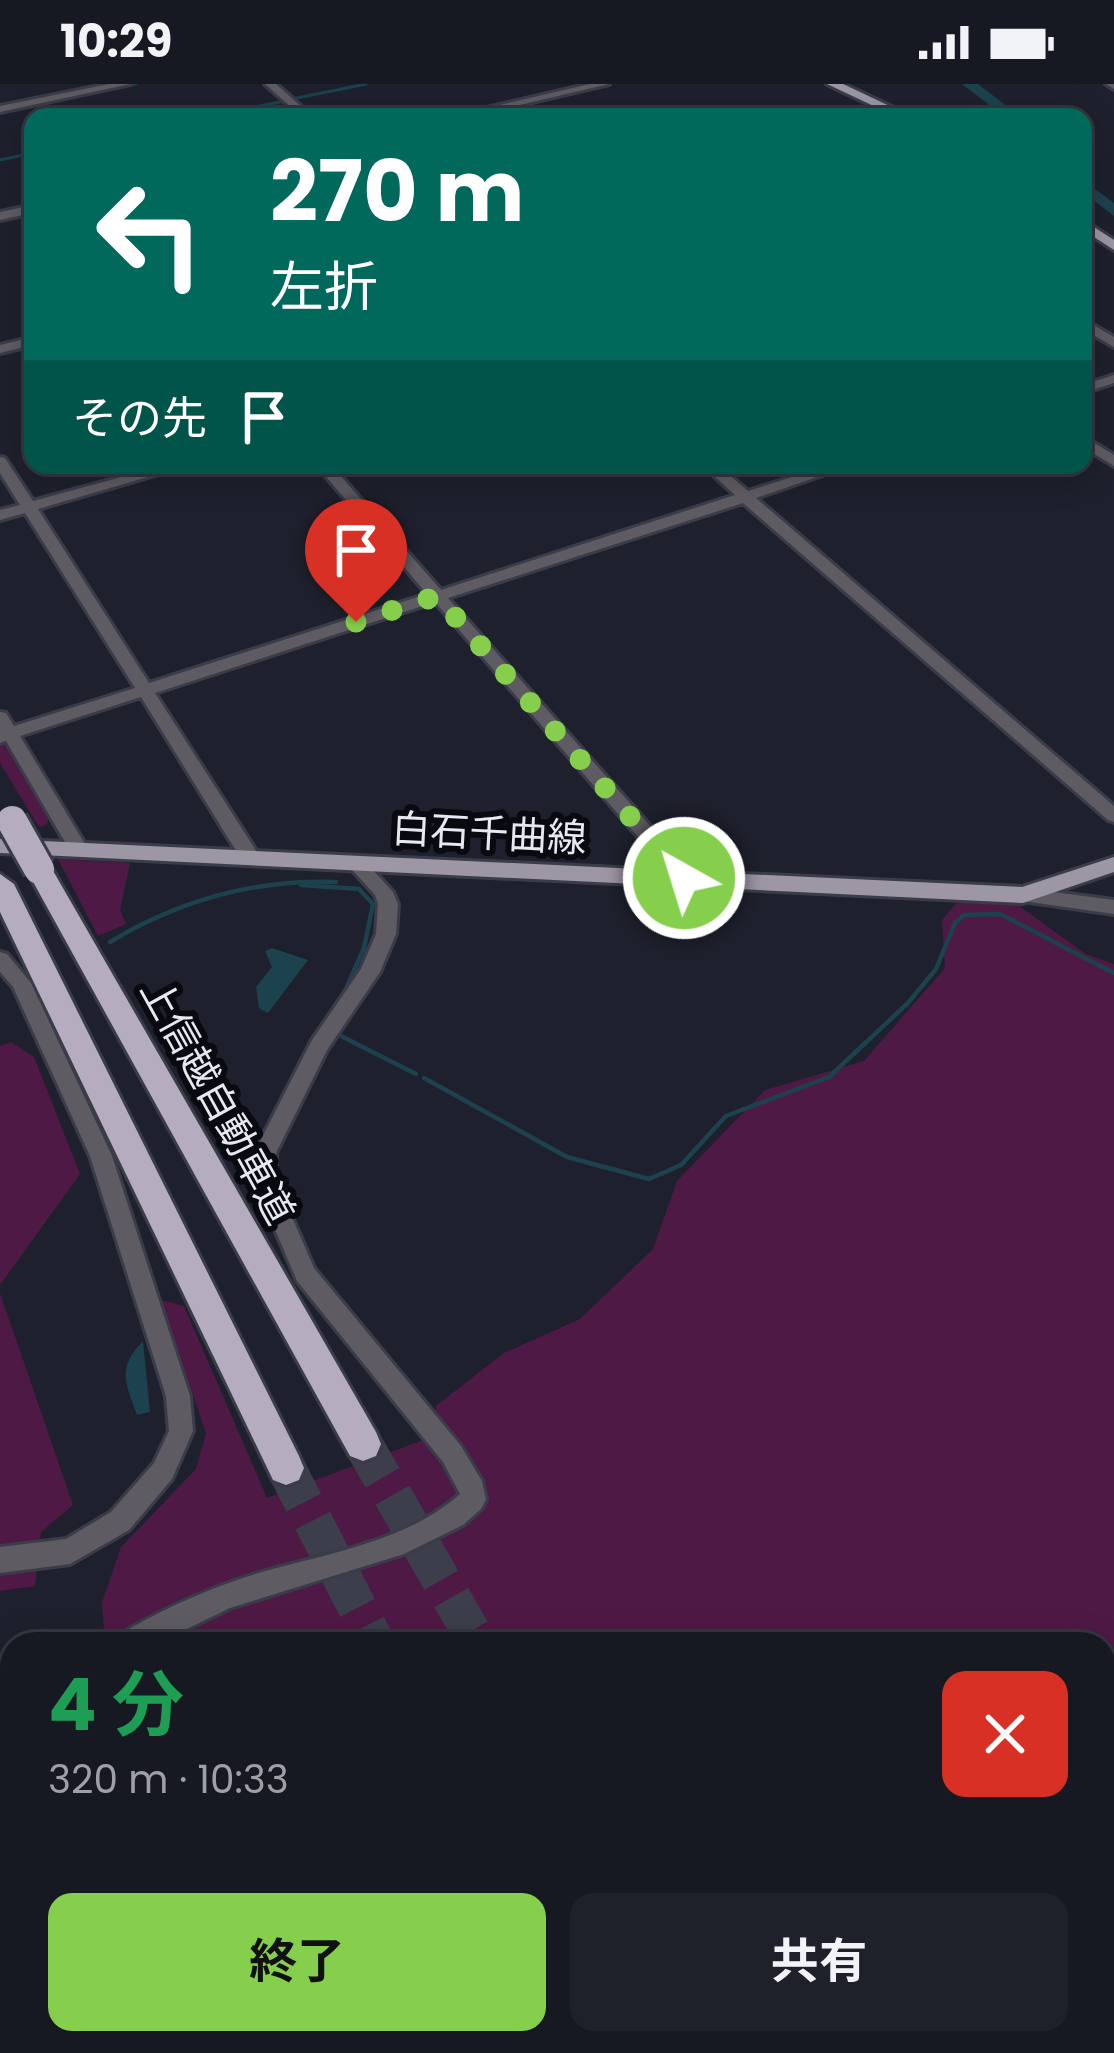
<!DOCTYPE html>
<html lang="ja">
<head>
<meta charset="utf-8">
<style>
	:root { --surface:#161822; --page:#1f212a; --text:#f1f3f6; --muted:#9ea0a5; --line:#353740; --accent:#86cf4c }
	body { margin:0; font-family:Poppins,"Noto Sans JP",sans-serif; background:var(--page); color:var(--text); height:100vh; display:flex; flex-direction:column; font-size:45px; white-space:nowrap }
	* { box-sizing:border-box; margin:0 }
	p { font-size:39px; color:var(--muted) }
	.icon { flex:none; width:66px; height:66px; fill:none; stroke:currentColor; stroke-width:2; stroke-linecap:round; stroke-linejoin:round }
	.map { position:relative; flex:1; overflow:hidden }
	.drawer { position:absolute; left:0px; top:1548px; width:1116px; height:423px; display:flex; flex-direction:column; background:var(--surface); border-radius:36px 36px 0 0; box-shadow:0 6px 30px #0003,0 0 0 3px var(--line) }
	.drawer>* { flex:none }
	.top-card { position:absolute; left:24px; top:24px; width:1068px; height:366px; border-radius:24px; box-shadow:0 6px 30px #0003,0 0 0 3px var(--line); background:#00695c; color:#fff; overflow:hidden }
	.pin { position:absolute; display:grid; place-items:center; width:102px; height:102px; color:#fff; margin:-123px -51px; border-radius:50% 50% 50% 0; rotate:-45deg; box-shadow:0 0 12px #0007 }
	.pin .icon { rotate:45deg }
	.me { position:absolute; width:132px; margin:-66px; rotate:321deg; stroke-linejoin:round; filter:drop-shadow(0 0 9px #0008) }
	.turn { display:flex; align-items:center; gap:42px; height:252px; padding:0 48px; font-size:54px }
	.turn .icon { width:156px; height:156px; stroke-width:2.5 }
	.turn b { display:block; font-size:84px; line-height:102px }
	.then { display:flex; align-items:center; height:114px; padding:0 48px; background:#0003; gap:24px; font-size:45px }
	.round { display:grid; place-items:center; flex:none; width:126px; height:126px; border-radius:24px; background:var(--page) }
	.headline { display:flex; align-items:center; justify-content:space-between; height:204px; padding:0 48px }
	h1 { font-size:72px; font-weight:700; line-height:90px; color:#1e9e55 }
	.action { display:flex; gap:24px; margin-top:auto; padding:24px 48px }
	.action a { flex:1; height:138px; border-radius:24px; background:var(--accent); color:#111; font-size:48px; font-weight:700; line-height:138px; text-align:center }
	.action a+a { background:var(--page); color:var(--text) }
	.status { display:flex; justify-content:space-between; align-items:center; height:84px; padding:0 60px; background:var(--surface); direction:ltr }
	.status svg { height:33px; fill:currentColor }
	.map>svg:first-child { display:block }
	.green { fill:#4f1945 }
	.water { fill:#1c424e }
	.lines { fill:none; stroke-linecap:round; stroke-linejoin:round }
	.stream-far1 { stroke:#1c424e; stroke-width:3 }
	.stream { stroke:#1c424e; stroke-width:4.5 }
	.river { fill:#1c424e; fill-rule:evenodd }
	.highway-tunnel { stroke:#3c3e4b; stroke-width:39; stroke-dasharray:39 20; stroke-linecap:butt }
	.minor-casing { stroke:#3a3c49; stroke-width:6 }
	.major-casing { stroke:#3a3c49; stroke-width:6 }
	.highway-casing { stroke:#3a3c49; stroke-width:6 }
	.minor { fill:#5f5b62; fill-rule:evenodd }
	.major { fill:#9d96a4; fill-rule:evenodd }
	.highway { fill:#b5adbf; fill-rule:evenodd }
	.highway-bridge-casing { stroke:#3a3c49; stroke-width:36; stroke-linecap:butt }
	.highway-bridge { stroke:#b5adbf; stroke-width:30 }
	.route { stroke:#86cf4c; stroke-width:21; stroke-dasharray:0 37.8 }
	.labels { text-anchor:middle; stroke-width:12; stroke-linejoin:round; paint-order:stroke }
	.street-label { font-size:39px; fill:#e6e8f2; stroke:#090a10 }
</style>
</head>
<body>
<div class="status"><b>10:29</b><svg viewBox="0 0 49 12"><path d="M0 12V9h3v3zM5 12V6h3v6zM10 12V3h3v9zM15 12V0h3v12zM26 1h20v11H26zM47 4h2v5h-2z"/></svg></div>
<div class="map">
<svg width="1114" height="1969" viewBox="0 0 1114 1969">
	<rect width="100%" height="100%" fill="#1e202d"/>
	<path class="green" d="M 0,660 L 13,665 L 52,728 L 47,740 L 39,743 L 0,679 Z
		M 58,775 L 130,779 L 120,826 L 126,840 L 98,852 Z
		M 960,815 L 1016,820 L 1086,870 L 1114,880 L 1114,1969 L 0,1969 L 0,1731 L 12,1733 L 12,1959 L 1104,1959 L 1104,1560 L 105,1560 L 102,1518 L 121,1463 L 196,1385 L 206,1349 L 161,1216 L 184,1222 L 267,1414 L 426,1355 L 437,1321 L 504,1269 L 580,1235 L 653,1165 L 677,1097 L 765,1006 L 864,977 L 945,884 L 942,836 Z
		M 11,958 L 34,973 L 80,1090 L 0,1201 L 0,962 Z
		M 0,1209 L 73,1421 L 41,1448 L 35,1502 L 0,1507 Z"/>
	<path class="water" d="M 272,864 L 308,876 L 268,929 L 259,924 L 256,903 L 272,883 L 265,867 Z
		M 143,1257 L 150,1328 L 137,1331 C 125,1298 117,1284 143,1257 Z"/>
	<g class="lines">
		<path class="stream-far1" d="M 265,0 L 275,9
			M 90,9 L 136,0
			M 292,15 L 366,0
			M 207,33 L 284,17
			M 0,76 L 33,69"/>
		<path class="stream" d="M 301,801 L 359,805 L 373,820 L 364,864 L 341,916
			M 110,858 C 180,816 254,795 336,798
			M 337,950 L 416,990
			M 424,994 L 567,1073 L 649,1095 L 681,1081 L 726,1032 L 829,993 L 908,919 L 936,885 L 955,839 L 964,831 L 1000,830 L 1114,889"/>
		<path class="river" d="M 962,0 L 978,0 L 1021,33 L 1005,33 Z
			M 1083,96 L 1114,119 L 1114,132 L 1083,108 Z"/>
		<path class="highway-tunnel" d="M 363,1360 L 478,1560
			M 286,1384 L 376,1560
			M 585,1959 L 591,1969
			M 713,1959 L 719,1969"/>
		<g class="minor-casing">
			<path id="minor" d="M 109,0 L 130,0 L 0,28 L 0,22 Z
				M 265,0 L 276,0 L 313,33 L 302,33 Z
				M 590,0 L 609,0 L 468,33 L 448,33 Z
				M 1106,0 L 1114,0 L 1114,5 Z
				M 33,121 L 33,129 L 0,136 L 0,128 Z
				M 1083,235 L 1114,253 L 1114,263 L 1083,245 Z
				M 33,253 L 33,261 L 0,269 L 0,261 Z
				M 1114,291 L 1114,299 L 1083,309 L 1083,301 Z
				M 1083,352 L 1114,371 L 1114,382 L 1083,363 Z
				M 0,373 L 5,374 L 33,417 L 166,381 L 189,381 L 38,425 L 149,599 L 427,510 L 316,381 L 331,381 L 441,506 L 735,411 L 702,381 L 718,381 L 748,407 L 830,381 L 852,381 L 756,414 L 1114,722 L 1114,738 L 1108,736 L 743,419 L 448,514 L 691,788 L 693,793 L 691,798 L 677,798 L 435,518 L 155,609 L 257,768 L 259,773 L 257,778 L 243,778 L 141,613 L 20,652 L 88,765 L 79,771 L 72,770 L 6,657 L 0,659 L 0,628 L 6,629 L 14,642 L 135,604 L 25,429 L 0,436 L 0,426 L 20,421 L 0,389 Z
				M 355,772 L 362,774 L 393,808 L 398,820 L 396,850 L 380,888 L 327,966 L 276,1069 L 276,1096 L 314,1184 L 461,1362 L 482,1397 L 486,1415 L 482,1424 L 463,1441 L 404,1470 L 230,1524 L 156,1560 L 123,1560 L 127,1546 C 168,1523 210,1504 255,1490 C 323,1470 405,1459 460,1410 L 443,1378 L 297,1197 L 254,1096 L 254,1069 L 312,956 L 361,885 L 376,850 L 378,820 L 375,811 L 346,779 Z
				M 1023,804 L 1114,816 L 1114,830 L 1016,816 L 1013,811 Z
				M 0,868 L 7,870 L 31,899 L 112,1072 L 190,1312 L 193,1347 L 172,1395 L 129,1446 L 70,1480 L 0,1489 L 0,1463 L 66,1455 L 111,1428 L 154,1379 L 169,1347 L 166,1312 L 90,1072 L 13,903 L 0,888 Z"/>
		</g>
		<g class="major-casing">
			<path id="major" d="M 827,0 L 843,0 L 913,33 L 897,33 Z
				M 1083,136 L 1114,156 L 1114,166 L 1083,146 Z
				M 0,755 L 1022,803 L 1114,773 L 1114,788 L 1023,819 L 0,769 Z"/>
		</g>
		<g class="highway-casing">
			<path id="highway" d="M 39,776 L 52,785 L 376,1348 L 381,1360 L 376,1372 L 363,1377 L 350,1372 L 26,785 Z
				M 0,790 L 14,800 L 299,1372 L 304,1384 L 299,1396 L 286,1401 L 273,1396 L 0,828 Z"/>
		</g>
		<use href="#minor" class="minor"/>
		<use href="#major" class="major"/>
		<use href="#highway" class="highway"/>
		<g class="highway-bridge-casing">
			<path id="highway-bridge" d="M 12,737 L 39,785"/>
		</g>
		<use href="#highway-bridge" class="highway-bridge"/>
	</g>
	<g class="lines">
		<path class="route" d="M 356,538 L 437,512 L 684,794"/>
	</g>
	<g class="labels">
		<g class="street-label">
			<text transform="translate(489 749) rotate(3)" y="14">白石千曲線</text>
			<text transform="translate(218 1017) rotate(61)" y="14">上信越自動車道</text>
		</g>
	</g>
</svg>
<div class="pin" style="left:356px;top:538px;background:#d93025"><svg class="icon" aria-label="arrive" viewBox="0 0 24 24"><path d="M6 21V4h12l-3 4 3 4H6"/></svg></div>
<svg class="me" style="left:684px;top:794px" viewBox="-20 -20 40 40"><circle r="17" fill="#86cf4c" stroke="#fff" stroke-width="3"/><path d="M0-11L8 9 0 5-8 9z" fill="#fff"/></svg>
<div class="top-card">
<div class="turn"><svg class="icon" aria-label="left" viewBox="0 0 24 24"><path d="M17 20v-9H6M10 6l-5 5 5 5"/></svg><div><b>270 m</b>左折</div></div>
<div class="then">その先<svg class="icon" aria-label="arrive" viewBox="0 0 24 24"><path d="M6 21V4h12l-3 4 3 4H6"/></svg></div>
</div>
<section class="drawer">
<div class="headline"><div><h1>4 分</h1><p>320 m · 10:33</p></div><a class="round" style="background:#d93025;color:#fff"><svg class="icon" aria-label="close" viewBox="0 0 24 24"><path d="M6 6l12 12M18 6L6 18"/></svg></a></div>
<div class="action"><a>終了</a><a>共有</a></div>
</section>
</div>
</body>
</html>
